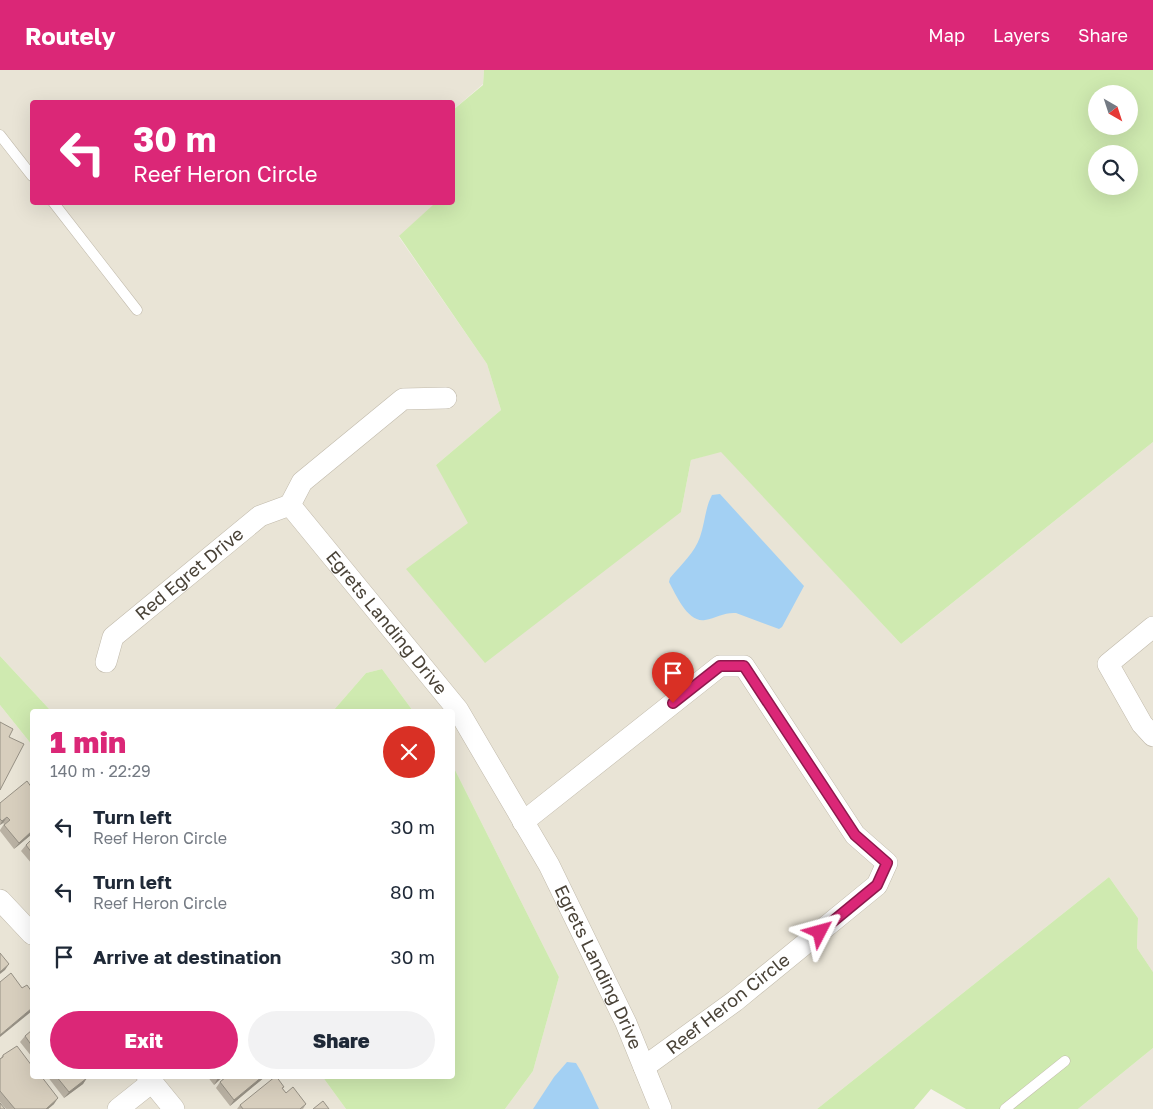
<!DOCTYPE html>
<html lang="en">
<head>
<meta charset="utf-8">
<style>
	:root { --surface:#fff; --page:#f2f2f3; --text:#1f2937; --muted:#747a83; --accent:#db2777 }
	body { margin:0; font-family:"Golos Text",sans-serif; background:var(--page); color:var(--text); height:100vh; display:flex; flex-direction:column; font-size:19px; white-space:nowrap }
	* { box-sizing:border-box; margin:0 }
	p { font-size:16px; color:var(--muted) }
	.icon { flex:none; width:28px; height:28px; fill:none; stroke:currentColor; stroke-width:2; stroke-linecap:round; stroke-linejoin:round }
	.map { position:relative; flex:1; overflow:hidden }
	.drawer { position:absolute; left:30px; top:639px; width:425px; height:370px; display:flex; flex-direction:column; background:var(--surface); border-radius:5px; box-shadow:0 5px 20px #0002 }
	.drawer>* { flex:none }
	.guide { position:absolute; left:30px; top:30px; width:425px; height:105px; border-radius:5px; box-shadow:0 5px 20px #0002; background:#db2777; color:#fff; overflow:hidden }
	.needle { width:32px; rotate:141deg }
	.fabs { position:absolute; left:1088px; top:15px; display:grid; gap:10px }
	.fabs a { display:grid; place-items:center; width:50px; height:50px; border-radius:50%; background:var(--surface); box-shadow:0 5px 20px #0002; font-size:25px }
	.pin { position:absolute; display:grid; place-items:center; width:42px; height:42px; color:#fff; margin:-51px -21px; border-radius:50% 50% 50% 0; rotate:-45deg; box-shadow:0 0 5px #0007 }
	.pin .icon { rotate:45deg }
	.me { position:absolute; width:55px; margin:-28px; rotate:51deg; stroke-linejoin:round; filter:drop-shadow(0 0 4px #0008) }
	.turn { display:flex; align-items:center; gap:18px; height:105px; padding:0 20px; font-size:22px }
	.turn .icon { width:65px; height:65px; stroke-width:2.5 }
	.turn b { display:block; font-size:35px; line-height:42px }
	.round { display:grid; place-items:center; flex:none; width:52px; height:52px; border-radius:26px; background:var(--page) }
	.overview { display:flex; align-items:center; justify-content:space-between; height:85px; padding:0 20px }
	h1 { font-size:30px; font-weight:800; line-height:38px; color:var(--accent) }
	.button { display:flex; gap:10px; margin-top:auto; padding:10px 20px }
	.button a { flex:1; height:58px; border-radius:30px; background:var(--accent); color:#fff; font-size:20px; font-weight:800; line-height:58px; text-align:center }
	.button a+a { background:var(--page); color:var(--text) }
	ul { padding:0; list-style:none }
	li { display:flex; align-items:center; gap:15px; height:65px; padding:0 20px }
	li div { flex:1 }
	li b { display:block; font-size:19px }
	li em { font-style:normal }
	header { display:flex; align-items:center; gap:30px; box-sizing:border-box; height:70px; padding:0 25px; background:var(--accent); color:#fff }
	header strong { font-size:24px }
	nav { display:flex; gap:28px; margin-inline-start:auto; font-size:18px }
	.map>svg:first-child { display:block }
	.residential { fill:#e9e4d6 }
	.green { fill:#cfeab0; fill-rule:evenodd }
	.water { fill:#a3d0f3 }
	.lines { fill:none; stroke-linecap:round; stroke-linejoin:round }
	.lane-casing { stroke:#c1baab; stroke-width:11 }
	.street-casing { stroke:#c1baab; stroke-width:22 }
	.lane { stroke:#fff; stroke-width:10 }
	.street { stroke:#fff; stroke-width:21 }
	.wall { fill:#b9b1a3 }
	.shaded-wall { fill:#969084 }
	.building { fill:#d7cebd; stroke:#969084 }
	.route-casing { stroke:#8e194d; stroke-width:12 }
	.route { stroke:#db2777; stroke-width:9 }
	.labels { text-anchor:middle; stroke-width:4.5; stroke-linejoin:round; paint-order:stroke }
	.street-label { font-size:18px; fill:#494237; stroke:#fff }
</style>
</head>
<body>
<header>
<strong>Routely</strong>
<nav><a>Map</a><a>Layers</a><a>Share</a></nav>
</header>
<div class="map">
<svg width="1153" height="1039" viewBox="0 0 1153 1039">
	<rect width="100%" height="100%" fill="#f5f1e9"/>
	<path class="residential" d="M 0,0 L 484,0 L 483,14 L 453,40 L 452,32 L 32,32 L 32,132 L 435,133 L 399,167 L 487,294 L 501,340 L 436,395 L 681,442 L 691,390 L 721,381 L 901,574 L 1153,372 L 1153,902 L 1137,878 L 1138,848 L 1109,807 L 817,1039 L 505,1039 L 533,1001 L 559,907 L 453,696 L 452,641 L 413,641 L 382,599 L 366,603 L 333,641 L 51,641 L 0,586 Z
		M 0,635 L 32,675 L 32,1006 L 322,1006 L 346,1039 L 0,1039 Z
		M 1153,978 L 1153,1039 L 1078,1039 Z"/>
	<path class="green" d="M 484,0 L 1153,0 L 1153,372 L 901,574 L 721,382 L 691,390 L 681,442 L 485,593 L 406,499 L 468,453 L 436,395 L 501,340 L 487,294 L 399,166 L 435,133 L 452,132 L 453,116 L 454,115 L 452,112 L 453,40 L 483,15 ZM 1096,24 L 1129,24 L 1129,56 L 1096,56 ZM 1096,84 L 1129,84 L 1129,116 L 1096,116 Z
		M 0,586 L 51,641 L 32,641 L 32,675 L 0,635 Z
		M 382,599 L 413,641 L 333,641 L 366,603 Z
		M 453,696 L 559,907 L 533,1001 L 505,1039 L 346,1039 L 322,1006 L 452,1006 Z
		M 1109,807 L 1138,848 L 1137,878 L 1153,902 L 1153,978 L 1078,1039 L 966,1039 L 931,1019 L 914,1039 L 817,1039 Z"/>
	<path class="water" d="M 720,424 L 804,516 L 782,557 L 779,559 L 736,543 C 725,542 716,548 705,550 C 688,553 676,525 669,512 L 670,508 C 681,495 695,482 700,467 C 705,453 705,438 712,425 Z
		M 567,992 L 576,993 L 582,1003 L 599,1039 L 533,1039 L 554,1007 Z"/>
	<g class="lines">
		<g class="lane-casing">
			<path id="lane" d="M 0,65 L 32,106
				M 53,132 L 137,240
				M 1005,1039 L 1065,991"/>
		</g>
		<g class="street-casing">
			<g id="street">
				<path id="s1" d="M 446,328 L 403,329 L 302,412 L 290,435 L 458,640 L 549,795 L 626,953 L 661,1039"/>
				<path d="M 1153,557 L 1108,594 L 1142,654 L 1153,666"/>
				<path id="s2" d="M 106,592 L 113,567 L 260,446 L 290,435"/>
				<path d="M 523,752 L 720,596 L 744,596 L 855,765 L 887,793 L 877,815 L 735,931 L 644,997"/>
				<path d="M 0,830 L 32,864"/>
				<path d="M 147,1006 L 174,1039"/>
				<path d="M 118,1039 L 152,1012"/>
			</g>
		</g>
		<use href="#lane" class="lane"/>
		<use href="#street" class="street"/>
	</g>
	<path class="wall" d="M 32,718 L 32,764 L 14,779 L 0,761 L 0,760 L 4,754 L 3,753 L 0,755 L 0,733 Z
		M 32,769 L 32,794 L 21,781 L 26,775 Z
		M 32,960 L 32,987 L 20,972 L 25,966 Z
		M 3,985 L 54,1034 L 48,1039 L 6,1039 L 0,1032 L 0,989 Z
		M 47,1006 L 91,1006 L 85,1010 L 83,1014 L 64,1028 Z
		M 207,1006 L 266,1006 L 230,1036 L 216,1018 L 220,1012 L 223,1009 L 222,1008 L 214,1015 Z
		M 283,1019 L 286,1023 L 306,1034 L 303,1039 L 237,1039 L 240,1035 Z"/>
	<path class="shaded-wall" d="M 7,747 L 3,753 L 0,755 L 2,751 Z
		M 32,761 L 32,764 L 14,779 L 19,773 Z
		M 9,894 L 5,900 L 0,904 L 0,902 Z
		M 32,938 L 32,941 L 0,967 L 0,965 Z
		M 221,1006 L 223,1006 L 214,1015 L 218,1008 Z
		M 263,1006 L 266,1006 L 230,1036 L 234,1030 Z
		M 87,1008 L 83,1014 L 64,1028 L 69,1022 Z
		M 58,1028 L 54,1034 L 48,1039 L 46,1039 Z"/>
	<path class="building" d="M 0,652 L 13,659 L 9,667 L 24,674 L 0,720 Z
		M 27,711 L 32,718 L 32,761 L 19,773 L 4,755 L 10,750 L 7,747 L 2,751 L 0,749 L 0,733 Z
		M 32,769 L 32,783 L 26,775 Z
		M 0,883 L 9,894 L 0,902 Z
		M 11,903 L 22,918 L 27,915 L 32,922 L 32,938 L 0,965 L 0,912 Z
		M 32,960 L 32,976 L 25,966 Z
		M 17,976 L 32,996 L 32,1006 L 41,1006 L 58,1028 L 46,1039 L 15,1039 L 0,1021 L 0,989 L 3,987 L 3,985 Z
		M 56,1006 L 86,1006 L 87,1008 L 69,1022 Z
		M 227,1006 L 263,1006 L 234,1030 L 220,1012 Z
		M 276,1006 L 284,1017 L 282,1018 L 286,1023 L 293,1017 L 306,1034 L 300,1039 L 243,1039 L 240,1035 Z
		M 323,1031 L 329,1039 L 313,1039 Z
		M 0,1033 L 5,1039 L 0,1039 Z"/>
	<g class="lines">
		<g class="route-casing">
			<path id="route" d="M 673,633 L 720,596 L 744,596 L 855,765 L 887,793 L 877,815 L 820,862"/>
		</g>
		<use href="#route" class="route"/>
	</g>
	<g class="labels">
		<g class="street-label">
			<text dy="6" stroke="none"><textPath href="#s2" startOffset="125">Red Egret Drive</textPath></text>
			<text dy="6" stroke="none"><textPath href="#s1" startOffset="352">Egrets Landing Drive</textPath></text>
			<text dy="6" stroke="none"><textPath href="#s1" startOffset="758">Egrets Landing Drive</textPath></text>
			<text transform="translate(728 934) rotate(-38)" y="6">Reef Heron Circle</text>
		</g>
	</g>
</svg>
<div class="fabs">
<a><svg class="needle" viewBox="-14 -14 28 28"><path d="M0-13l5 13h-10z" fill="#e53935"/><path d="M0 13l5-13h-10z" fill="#747a83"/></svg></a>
<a><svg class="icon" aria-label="search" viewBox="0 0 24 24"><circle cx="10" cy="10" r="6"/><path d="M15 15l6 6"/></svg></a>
</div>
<div class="pin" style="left:673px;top:633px;background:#d93025"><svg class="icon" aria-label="arrive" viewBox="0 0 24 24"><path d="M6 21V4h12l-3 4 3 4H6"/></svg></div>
<svg class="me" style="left:820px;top:862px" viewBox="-20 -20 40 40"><path d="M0-17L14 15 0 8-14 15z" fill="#db2777" stroke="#fff" stroke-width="4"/></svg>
<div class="guide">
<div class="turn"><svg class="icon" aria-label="left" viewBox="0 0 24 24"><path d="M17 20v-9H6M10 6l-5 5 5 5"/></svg><div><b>30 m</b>Reef Heron Circle</div></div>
</div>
<section class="drawer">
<div class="overview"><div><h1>1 min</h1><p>140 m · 22:29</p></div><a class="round" style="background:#d93025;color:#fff"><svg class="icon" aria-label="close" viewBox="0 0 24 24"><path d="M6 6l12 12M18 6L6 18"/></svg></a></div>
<ul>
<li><svg class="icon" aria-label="left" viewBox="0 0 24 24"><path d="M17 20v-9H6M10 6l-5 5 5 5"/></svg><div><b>Turn left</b><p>Reef Heron Circle</p></div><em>30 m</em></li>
<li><svg class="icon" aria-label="left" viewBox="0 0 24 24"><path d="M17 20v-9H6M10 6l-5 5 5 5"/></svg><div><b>Turn left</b><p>Reef Heron Circle</p></div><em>80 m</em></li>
<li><svg class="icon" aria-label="arrive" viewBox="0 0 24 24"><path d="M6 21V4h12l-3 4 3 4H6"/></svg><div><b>Arrive at destination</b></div><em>30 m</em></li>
</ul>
<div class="button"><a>Exit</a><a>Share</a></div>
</section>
</div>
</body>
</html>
